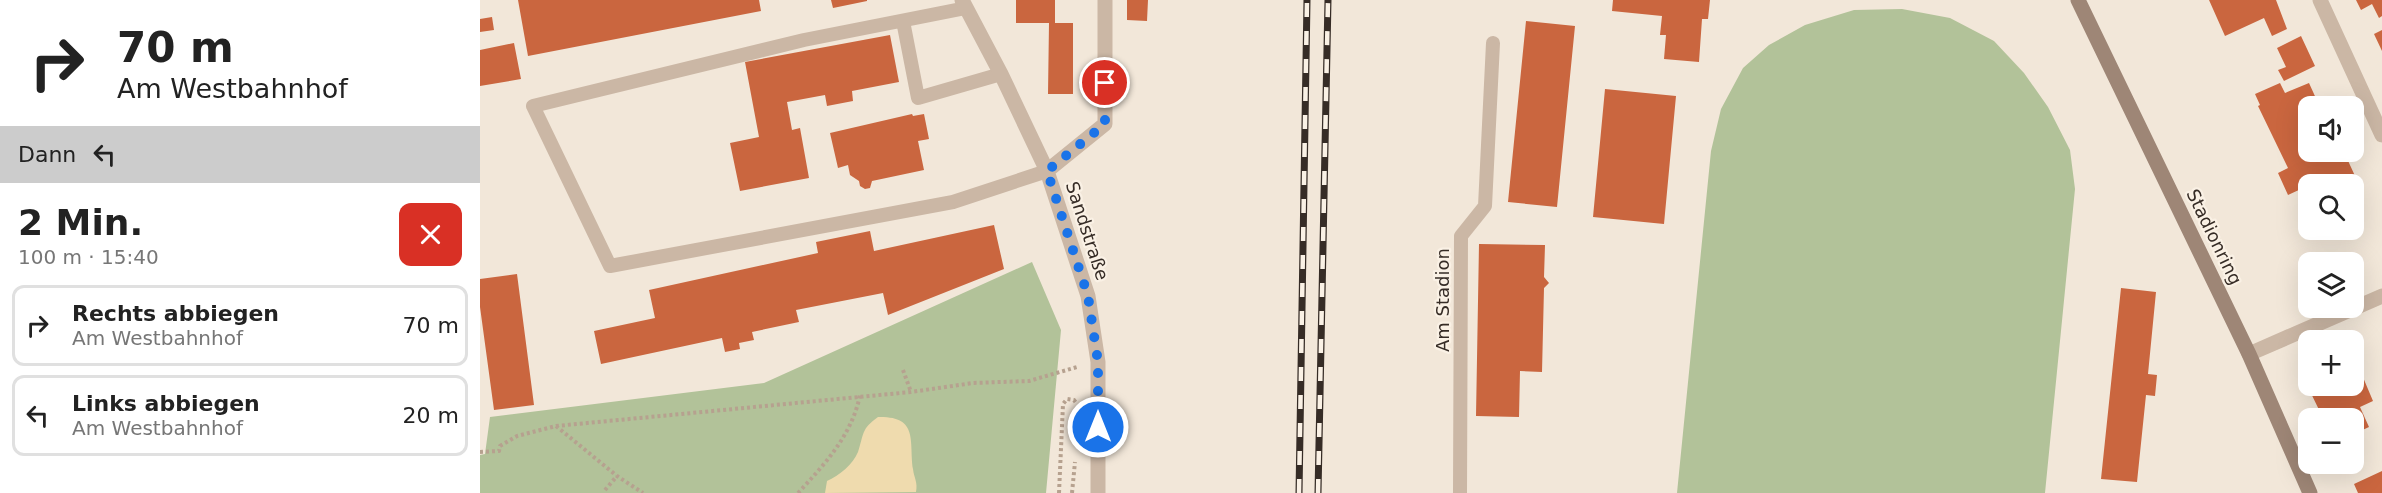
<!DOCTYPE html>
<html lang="de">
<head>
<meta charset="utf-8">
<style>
	:root { --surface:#fff; --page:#f2f2f2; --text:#222; --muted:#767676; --line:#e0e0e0 }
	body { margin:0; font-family:"DejaVu Sans",sans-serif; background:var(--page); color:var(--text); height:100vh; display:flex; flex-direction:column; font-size:22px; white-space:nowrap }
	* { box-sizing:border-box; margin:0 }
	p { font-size:20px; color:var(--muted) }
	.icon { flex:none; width:33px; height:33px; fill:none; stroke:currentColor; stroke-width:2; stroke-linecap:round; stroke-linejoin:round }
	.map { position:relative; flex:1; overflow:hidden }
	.sheet { display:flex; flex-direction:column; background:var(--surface); width:480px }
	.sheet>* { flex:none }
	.guide { background:#fff; color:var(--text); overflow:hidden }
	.fabs { position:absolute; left:1818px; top:96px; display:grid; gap:12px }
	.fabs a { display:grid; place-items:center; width:66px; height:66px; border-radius:12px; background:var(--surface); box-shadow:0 6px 24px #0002; font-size:30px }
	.pin { position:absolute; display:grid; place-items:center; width:51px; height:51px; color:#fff; margin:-26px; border:3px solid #fff; border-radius:50%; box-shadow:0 2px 6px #0007 }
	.me { position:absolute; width:66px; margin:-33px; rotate:0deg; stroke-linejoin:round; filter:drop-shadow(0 0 4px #0008) }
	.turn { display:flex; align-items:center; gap:21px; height:126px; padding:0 18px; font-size:27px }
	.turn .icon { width:78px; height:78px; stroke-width:2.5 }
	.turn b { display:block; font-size:42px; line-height:51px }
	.then { display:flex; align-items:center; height:57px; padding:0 18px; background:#0003; gap:12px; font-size:22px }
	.round { display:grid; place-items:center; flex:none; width:63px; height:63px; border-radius:12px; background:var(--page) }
	.overview { display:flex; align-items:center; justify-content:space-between; height:102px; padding:0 18px }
	h1 { font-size:36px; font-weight:600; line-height:45px }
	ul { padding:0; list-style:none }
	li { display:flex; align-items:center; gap:18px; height:81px; margin:0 12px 9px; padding:0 6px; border:3px solid var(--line); border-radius:12px }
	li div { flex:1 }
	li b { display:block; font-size:22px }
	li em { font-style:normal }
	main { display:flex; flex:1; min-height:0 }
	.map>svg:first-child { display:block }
	.green { fill:#b2c299 }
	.sand { fill:#efdbae }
	.building { fill:#ca663f }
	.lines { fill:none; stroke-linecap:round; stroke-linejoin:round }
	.path { stroke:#b6a18f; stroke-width:4; stroke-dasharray:3 3; stroke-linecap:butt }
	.service { stroke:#cbb7a5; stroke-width:14 }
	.minor { stroke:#cbb7a5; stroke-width:15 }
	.secondary { stroke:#9e8676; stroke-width:15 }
	.rail-casing { stroke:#362c26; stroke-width:7 }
	.rail { stroke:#faf1e5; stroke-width:4.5; stroke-dasharray:14; stroke-linecap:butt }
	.route { stroke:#1a73e8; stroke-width:10; stroke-dasharray:0 18 }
	.labels { text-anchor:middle; stroke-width:4.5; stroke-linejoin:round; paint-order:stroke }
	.street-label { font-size:18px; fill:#362c26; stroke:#faf1e5 }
</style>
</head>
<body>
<main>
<section class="sheet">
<div class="guide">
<div class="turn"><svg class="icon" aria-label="right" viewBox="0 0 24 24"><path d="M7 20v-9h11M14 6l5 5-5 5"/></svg><div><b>70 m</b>Am Westbahnhof</div></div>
<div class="then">Dann<svg class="icon" aria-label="left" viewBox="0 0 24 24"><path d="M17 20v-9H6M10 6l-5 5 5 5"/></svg></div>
</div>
<div class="overview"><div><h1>2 Min.</h1><p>100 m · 15:40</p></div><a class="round" style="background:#d93025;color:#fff"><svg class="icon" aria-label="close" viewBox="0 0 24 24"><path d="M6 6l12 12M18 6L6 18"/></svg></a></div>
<ul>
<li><svg class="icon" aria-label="right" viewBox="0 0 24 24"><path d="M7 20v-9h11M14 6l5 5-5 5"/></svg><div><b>Rechts abbiegen</b><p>Am Westbahnhof</p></div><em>70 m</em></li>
<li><svg class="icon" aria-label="left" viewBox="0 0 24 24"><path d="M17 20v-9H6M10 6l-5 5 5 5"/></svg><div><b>Links abbiegen</b><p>Am Westbahnhof</p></div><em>20 m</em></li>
</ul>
</section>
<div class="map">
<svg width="1902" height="493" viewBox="0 0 1902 493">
	<rect width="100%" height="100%" fill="#f2e7d9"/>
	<path class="green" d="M 1422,9 L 1470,18 L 1514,41 L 1544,73 L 1568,107 L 1590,150 L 1595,189 L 1565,493 L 1197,493 L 1231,151 L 1241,109 L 1263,68 L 1289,45 L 1325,25 L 1374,10 Z
		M 552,262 L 581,330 L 566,493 L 0,493 L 0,455 L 5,454 L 10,417 L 284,383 Z"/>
	<path class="sand" d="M 398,417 C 439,416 429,441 433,469 C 434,478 438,482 436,492 L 345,493 L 347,481 C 359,476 373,464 378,452 C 384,434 381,429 398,417 Z"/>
	<path class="building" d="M 38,0 L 279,0 L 281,11 L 48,56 Z
		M 351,0 L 387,0 L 387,1 L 353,8 Z
		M 536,0 L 575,0 L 575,23 L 593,23 L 593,94 L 568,94 L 569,23 L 536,23 Z
		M 647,0 L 668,0 L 667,21 L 647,20 Z
		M 1133,0 L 1230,0 L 1228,19 L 1222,19 L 1219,62 L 1184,59 L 1186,35 L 1180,35 L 1182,16 L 1132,11 Z
		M 1729,0 L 1796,0 L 1807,29 L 1792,36 L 1784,18 L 1745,36 Z
		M 1876,0 L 1902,0 L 1902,16 L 1899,18 L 1892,4 L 1881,10 Z
		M 12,17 L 14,30 L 0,32 L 0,19 Z
		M 1046,21 L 1095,26 L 1077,207 L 1028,202 Z
		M 1902,30 L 1902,51 L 1894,34 Z
		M 410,35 L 419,82 L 372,91 L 373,101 L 347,106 L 345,95 L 307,102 L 312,130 L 320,128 L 329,178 L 260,191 L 250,143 L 279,137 L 265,62 Z
		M 1821,36 L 1835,66 L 1804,81 L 1798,70 L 1806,67 L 1797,48 Z
		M 34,43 L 41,79 L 0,86 L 0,50 Z
		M 1800,83 L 1805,93 L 1829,83 L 1839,105 L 1828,106 L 1828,152 L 1864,152 L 1881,189 L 1874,192 L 1877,199 L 1874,201 L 1874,184 L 1853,184 L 1849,176 L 1808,195 L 1798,173 L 1808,168 L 1778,106 L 1780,105 L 1775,94 Z
		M 1125,89 L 1196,96 L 1184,224 L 1113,217 Z
		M 432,114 L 433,116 L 444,114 L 449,139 L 438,141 L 444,170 L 392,181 L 390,188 L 385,189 L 380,186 L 379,181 L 370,175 L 368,165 L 358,168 L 350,133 Z
		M 514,225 L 524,269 L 408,315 L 403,293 L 316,310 L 319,322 L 272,332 L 274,340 L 259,343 L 260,349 L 245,352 L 242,338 L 121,364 L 114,331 L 175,318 L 169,290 L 338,253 L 336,242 L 390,231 L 394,251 Z
		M 999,244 L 1065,245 L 1064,277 L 1069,283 L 1064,288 L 1062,372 L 1040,371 L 1039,417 L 996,416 Z
		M 37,274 L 54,405 L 14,410 L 0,307 L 0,279 Z
		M 1641,288 L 1676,292 L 1668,374 L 1677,375 L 1675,396 L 1666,395 L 1657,482 L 1621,479 Z
		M 1874,356 L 1893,401 L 1880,407 L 1889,427 L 1874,434 L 1874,418 L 1843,418 L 1825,381 L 1828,379 L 1828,386 L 1874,386 Z
		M 1902,471 L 1902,493 L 1878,493 L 1874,484 Z"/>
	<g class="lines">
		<path class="path" d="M 423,370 L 431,392
			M 76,426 L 137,476 L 163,493
			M 0,452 L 19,451 L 20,446 L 37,436 L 76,426 L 431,392 L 493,383 L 549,381 L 597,367
			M 125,490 L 137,476
			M 318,493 C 345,464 372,435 380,395
			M 579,493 L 583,404 L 587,399 L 594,400 L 597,404
			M 592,493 L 595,462"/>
		<path class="service" d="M 486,8 L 324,40 L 53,106 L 130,266 L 473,202 L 567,171
			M 423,21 L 438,98 L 521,74
			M 980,493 L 981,236 L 1005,206 L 1013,43"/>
		<path class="minor" d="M 482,0 L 521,74 L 567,171 L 608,296 L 618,362 L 618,493
			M 1840,0 L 1902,135
			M 567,171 L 625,124 L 625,0
			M 1769,354 L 1902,296"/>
		<path class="secondary" d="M 1598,0 L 1769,354 L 1830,493"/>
		<g class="rail-casing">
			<path id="rail" d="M 819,493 L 827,0
				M 838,493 L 848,0"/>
		</g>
		<use href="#rail" class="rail"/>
	</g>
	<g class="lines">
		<path class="route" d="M 618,427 L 618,362 L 608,296 L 567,171 L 625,124 L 625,83"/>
	</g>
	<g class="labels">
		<g class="street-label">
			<text transform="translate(607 231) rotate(72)" y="6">Sandstraße</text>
			<text transform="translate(1734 237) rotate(64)" y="6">Stadionring</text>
			<text transform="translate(963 300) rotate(-90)" y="6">Am Stadion</text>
		</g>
	</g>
</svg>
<div class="fabs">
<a><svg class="icon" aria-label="sound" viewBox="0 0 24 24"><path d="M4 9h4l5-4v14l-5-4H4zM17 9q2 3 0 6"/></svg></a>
<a><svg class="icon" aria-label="search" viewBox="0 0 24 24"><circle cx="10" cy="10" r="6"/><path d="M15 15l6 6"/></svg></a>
<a><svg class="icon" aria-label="layers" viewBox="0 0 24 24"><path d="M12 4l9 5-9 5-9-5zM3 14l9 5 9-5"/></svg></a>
<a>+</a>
<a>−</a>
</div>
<div class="pin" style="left:625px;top:83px;background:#d93025"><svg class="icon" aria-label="arrive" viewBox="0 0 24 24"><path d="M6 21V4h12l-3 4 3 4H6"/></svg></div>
<svg class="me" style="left:618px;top:427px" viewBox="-20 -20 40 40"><circle r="17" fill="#1a73e8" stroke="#fff" stroke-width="3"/><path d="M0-11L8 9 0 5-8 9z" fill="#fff"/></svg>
</div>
</main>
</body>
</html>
